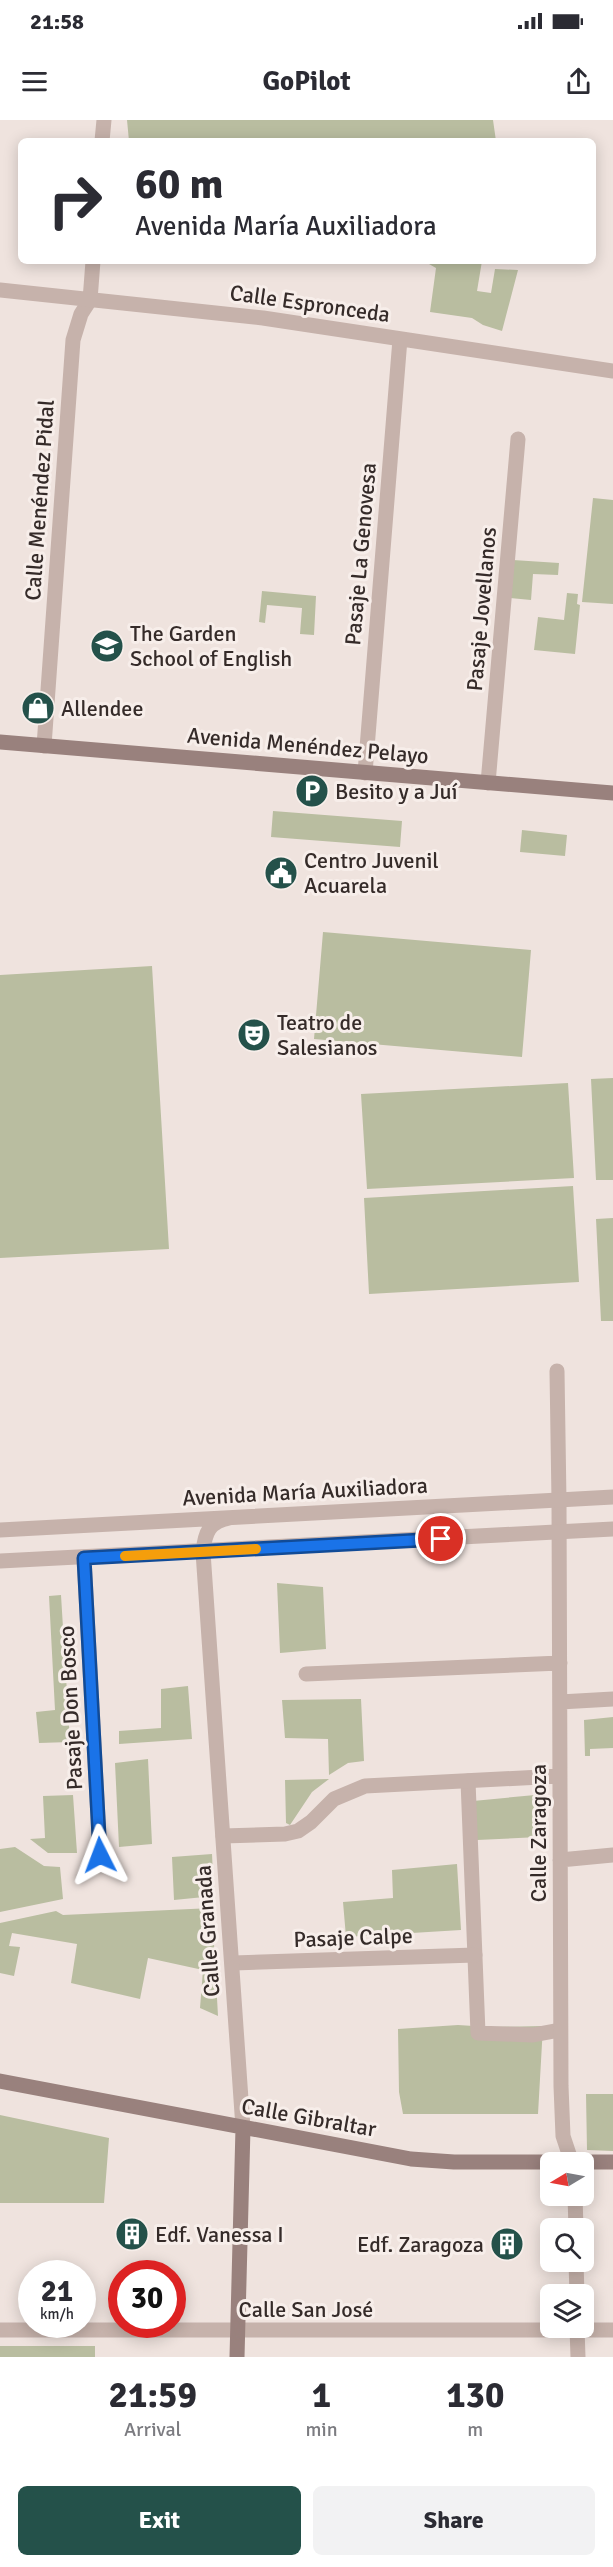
<!DOCTYPE html>
<html lang="en">
<head>
<meta charset="utf-8">
<style>
	:root { --surface:#fff; --page:#f2f2f3; --text:#2b2b33; --muted:#7c7c81; --accent:#24514a }
	body { margin:0; font-family:Signika,sans-serif; background:var(--page); color:var(--text); height:100vh; display:flex; flex-direction:column; font-size:22px; white-space:nowrap }
	* { box-sizing:border-box; margin:0 }
	p { font-size:20px; color:var(--muted) }
	.icon { flex:none; width:33px; height:33px; fill:none; stroke:currentColor; stroke-width:2; stroke-linecap:round; stroke-linejoin:round }
	.map { position:relative; height:2237px; overflow:hidden }
	.drawer { display:flex; flex-direction:column; background:var(--surface); flex:1 }
	.drawer>* { flex:none }
	.top-card { position:absolute; left:18px; top:18px; width:578px; height:126px; border-radius:9px; box-shadow:0 3px 15px #0003; background:#fff; color:var(--text); overflow:hidden }
	.needle { width:39px; rotate:260deg }
	.tools { position:absolute; left:540px; top:2032px; display:grid; gap:12px }
	.tools a { display:grid; place-items:center; width:54px; height:54px; border-radius:9px; background:var(--surface); box-shadow:0 3px 15px #0003; font-size:30px }
	.speed { position:absolute; left:18px; top:2140px; display:flex; gap:12px; font-size:30px; font-weight:700; text-align:center }
	.speed>* { display:grid; place-content:center; width:78px; height:78px; border-radius:50%; background:var(--surface); box-shadow:0 3px 15px #0003; line-height:1 }
	.speed small { font-size:15px; font-weight:400 }
	.speed .limit { border:9px solid #d22; background:#fff; color:#111 }
	.pin { position:absolute; display:grid; place-items:center; width:51px; height:51px; color:#fff; margin:-26px; border:3px solid #fff; border-radius:50%; box-shadow:0 2px 6px #0007 }
	.me { position:absolute; width:66px; margin:-33px; rotate:357deg; stroke-linejoin:round; filter:drop-shadow(0 0 4px #0008) }
	.turn { display:flex; align-items:center; gap:21px; height:126px; padding:0 18px; font-size:27px }
	.turn .icon { width:78px; height:78px; stroke-width:2.5 }
	.turn b { display:block; font-size:42px; line-height:51px }
	.eta { display:flex; justify-content:space-evenly; align-items:center; height:102px; text-align:center }
	.eta b { font-size:36px; font-weight:700; line-height:42px }
	.cta { display:flex; gap:12px; margin-top:auto; padding:12px 18px }
	.cta a { flex:1; height:69px; border-radius:9px; background:var(--accent); color:#fff; font-size:24px; font-weight:700; line-height:69px; text-align:center }
	.cta a+a { background:var(--page); color:var(--text) }
	.status { display:flex; justify-content:space-between; align-items:center; height:42px; padding:0 30px; background:var(--surface); direction:ltr }
	.status svg { height:16px; fill:currentColor }
	header { display:flex; justify-content:space-between; align-items:center; height:78px; padding:0 18px; background:var(--surface); font-size:27px; font-weight:700 }
	.map>svg:first-child { display:block }
	.green { fill:#b9bda0 }
	.lines { fill:none; stroke-linecap:round; stroke-linejoin:round }
	.service { stroke:#c6b2ab; stroke-width:15 }
	.pedestrian { stroke:#c6b2ab; stroke-width:15 }
	.minor { stroke:#c6b2ab; stroke-width:15 }
	.tertiary { stroke:#c6b2ab; stroke-width:15 }
	.secondary { stroke:#99817d; stroke-width:15 }
	.route-casing { stroke:#114b97; stroke-width:15 }
	.route { stroke:#1a73e8; stroke-width:10 }
	.slow { stroke:#f59e0b; stroke-width:10 }
	.labels { text-anchor:middle; stroke-width:6; stroke-linejoin:round; paint-order:stroke }
	.street-label { font-size:22px; fill:#352b29; stroke:#f7eeea }
	.poi-label { font-size:22px; fill:#352b29; stroke:#f7eeea; text-anchor:start }
</style>
</head>
<body>
<div class="status"><b>21:58</b><svg viewBox="0 0 49 12"><path d="M0 12V9h3v3zM5 12V6h3v6zM10 12V3h3v9zM15 12V0h3v12zM26 1h20v11H26zM47 4h2v5h-2z"/></svg></div>
<header><svg class="icon" aria-label="menu" viewBox="0 0 24 24"><path d="M4 6h16M4 12h16M4 18h16"/></svg>GoPilot<svg class="icon" aria-label="share" viewBox="0 0 24 24"><path d="M12 15V3M7 8l5-5 5 5M5 13v7h14v-7"/></svg></header>
<div class="map">
<svg width="613" height="2237" viewBox="0 0 613 2237">
	<rect width="100%" height="100%" fill="#efe3de"/>
	<path class="green" d="M 127,0 L 493,0 L 496,21 L 394,19 L 394,21 L 129,21 Z
		M 430,141 L 482,141 L 477,171 L 491,173 L 495,149 L 518,150 L 502,211 L 483,205 L 472,198 L 430,192 L 436,148 L 429,144 Z
		M 593,378 L 613,380 L 613,484 L 582,482 Z
		M 513,440 L 559,443 L 558,455 L 533,454 L 531,480 L 510,478 Z
		M 262,471 L 316,476 L 314,515 L 300,514 L 302,488 L 267,485 L 265,503 L 259,502 Z
		M 567,473 L 578,474 L 577,484 L 580,485 L 575,534 L 534,530 L 538,497 L 564,500 Z
		M 273,691 L 402,701 L 400,727 L 271,717 Z
		M 522,710 L 567,715 L 565,736 L 520,732 Z
		M 323,812 L 531,830 L 522,937 L 314,919 Z
		M 152,846 L 169,1129 L 0,1138 L 0,855 Z
		M 613,958 L 613,1060 L 596,1060 L 591,959 Z
		M 568,963 L 574,1058 L 367,1069 L 361,974 Z
		M 573,1066 L 579,1162 L 369,1174 L 364,1078 Z
		M 613,1098 L 613,1201 L 601,1201 L 596,1099 Z
		M 277,1463 L 323,1467 L 326,1529 L 280,1533 Z
		M 61,1475 L 70,1622 L 39,1623 L 36,1592 L 55,1590 L 49,1476 Z
		M 188,1566 L 192,1619 L 119,1624 L 119,1611 L 161,1608 L 161,1569 Z
		M 361,1579 L 364,1641 L 348,1643 L 329,1655 L 328,1619 L 285,1618 L 282,1580 Z
		M 613,1597 L 613,1628 L 590,1629 L 590,1636 L 585,1636 L 584,1600 Z
		M 148,1639 L 152,1724 L 119,1727 L 115,1643 Z
		M 329,1659 L 312,1672 L 290,1705 L 286,1703 L 285,1660 Z
		M 73,1675 L 77,1733 L 48,1733 L 30,1719 L 45,1718 L 43,1676 Z
		M 535,1675 L 539,1717 L 477,1720 L 473,1681 Z
		M 15,1727 L 44,1746 L 60,1747 L 63,1779 L 0,1792 L 0,1729 Z
		M 212,1734 L 214,1776 L 174,1780 L 172,1737 Z
		M 457,1744 L 461,1810 L 346,1817 L 343,1782 L 393,1778 L 392,1750 Z
		M 212,1788 L 218,1896 L 200,1888 L 203,1850 L 148,1838 L 140,1879 L 71,1863 L 77,1824 L 12,1813 L 9,1826 L 20,1827 L 14,1856 L 0,1853 L 0,1803 L 56,1791 L 63,1795 Z
		M 458,1905 L 489,1907 L 543,1906 L 538,1994 L 403,1994 L 399,1972 L 398,1909 Z
		M 586,1974 L 613,1974 L 613,2031 L 587,2030 Z
		M 0,1995 L 109,2018 L 104,2083 L 0,2083 Z
		M 0,2226 L 95,2226 L 95,2237 L 0,2237 Z"/>
	<g class="lines">
		<path class="service" d="M 557,1251 L 559,1381"/>
		<path class="pedestrian" d="M 44,626 L 73,220 L 81,194 L 90,180
			M 488,663 L 518,319
			M 468,1661 L 478,1913 L 533,1915 L 560,1910"/>
		<path class="minor" d="M 102,21 L 104,0
			M 0,170 L 263,198 L 613,251
			M 90,180 L 93,141
			M 365,653 L 400,219
			M 559,1381 L 561,1966 L 563,2016 L 572,2043
			M 84,1438 L 100,1735
			M 306,1554 L 560,1543
			M 560,1582 L 613,1579
			M 223,1716 L 285,1714 L 298,1711 L 311,1702 L 334,1679 L 365,1666 L 560,1656
			M 560,1740 L 613,1735
			M 233,1843 L 475,1835
			M 575,2076 L 576,2109
			M 576,2142 L 577,2175
			M 577,2208 L 578,2237
			M 0,2210 L 613,2210"/>
		<path class="tertiary" d="M 230,1398 C 209,1402 205,1412 203,1432 L 243,2008
			M 0,1410 L 613,1377
			M 0,1441 L 613,1409"/>
		<path class="secondary" d="M 0,622 L 613,673
			M 0,1961 L 411,2039 L 454,2042 L 613,2042
			M 237,2237 L 243,2008"/>
	</g>
	<g class="lines">
		<g class="route-casing">
			<path id="route" d="M 100,1735 L 84,1438 L 441,1419"/>
		</g>
		<use href="#route" class="route"/>
		<path class="slow" d="M 125,1436 L 256,1429"/>
	</g>
	<defs>
		<g id="school-disc" transform="scale(1.725)"><circle r="9.5" fill="#24514a" stroke="#f7eeea"/><path d="M0-5L7-2L0 1L-7-2ZM-4 1L0 2.5L4 1V4Q0 6-4 4Z" fill="#fff"/></g>
		<g id="shop-disc" transform="scale(1.725)"><circle r="9.5" fill="#24514a" stroke="#f7eeea"/><path d="M-5-2.5h2.3a2.7 3.5 0 0 1 5.4 0H5L5.5 6h-11ZM-1.5-2.5h3a1.5 2.3 0 0 0-3 0Z" fill="#fff"/></g>
		<g id="parking-disc" transform="scale(1.725)"><circle r="9.5" fill="#24514a" stroke="#f7eeea"/><path d="M-3.5-5.5H1a3.5 3.5 0 0 1 0 7H-1V5.5H-3.5ZM-1-3.4V-.6H.8a1.4 1.4 0 0 0 0-2.8Z" fill="#fff"/></g>
		<g id="civic-disc" transform="scale(1.725)"><circle r="9.5" fill="#24514a" stroke="#f7eeea"/><path d="M-.6-6.5H3V-4.5H.6V-3L4-1V1h2V6H-6V1h2V-1L-.6-3ZM-1.2 2.5V6h2.4V2.5Z" fill="#fff"/></g>
		<g id="theatre-disc" transform="scale(1.725)"><circle r="9.5" fill="#24514a" stroke="#f7eeea"/><path d="M-5-5.5Q0-4 5-5.5V0Q5 5 0 6Q-5 5-5 0ZM-3.3-2.5H-1v1.5H-3.3ZM1-2.5H3.3v1.5H1ZM-2.8 1Q0 5.5 2.8 1Z" fill="#fff"/></g>
		<g id="building-disc" transform="scale(1.725)"><circle r="9.5" fill="#24514a" stroke="#f7eeea"/><path d="M-4-6H4V6H1V3H-1V6H-4ZM-2.5-4.3h1.7v1.8h-1.7ZM.8-4.3h1.7v1.8H.8ZM-2.5-1h1.7V.8h-1.7ZM.8-1h1.7V.8H.8Z" fill="#fff"/></g>
	</defs>
	<g fill-rule="evenodd">
		<use href="#school-disc" x="107" y="526"/>
		<use href="#shop-disc" x="38" y="588"/>
		<use href="#parking-disc" x="312" y="671"/>
		<use href="#civic-disc" x="281" y="753"/>
		<use href="#theatre-disc" x="254" y="915"/>
		<use href="#building-disc" x="132" y="2114"/>
		<use href="#building-disc" x="507" y="2124"/>
	</g>
	<g class="labels">
		<g class="street-label">
			<text transform="translate(310 183) rotate(8)" y="8">Calle Espronceda</text>
			<text transform="translate(39 380) rotate(-86)" y="8">Calle Menéndez Pidal</text>
			<text transform="translate(360 434) rotate(-85)" y="8">Pasaje La Genovesa</text>
			<text transform="translate(481 489) rotate(-85)" y="8">Pasaje Jovellanos</text>
			<text transform="translate(308 625) rotate(5)" y="8">Avenida Menéndez Pelayo</text>
			<text transform="translate(305 1371) rotate(-3)" y="8">Avenida María Auxiliadora</text>
			<text transform="translate(70 1588) rotate(-93)" y="8">Pasaje Don Bosco</text>
			<text transform="translate(538 1713) rotate(-90)" y="8">Calle Zaragoza</text>
			<text transform="translate(207 1811) rotate(-94)" y="8">Calle Granada</text>
			<text transform="translate(353 1817) rotate(-2)" y="8">Pasaje Calpe</text>
			<text transform="translate(309 1997) rotate(10)" y="8">Calle Gibraltar</text>
			<text x="306" y="2197">Calle San José</text>
		</g>
		<g class="poi-label">
			<text x="130" y="521">The Garden<tspan x="130" dy="25">School of English</tspan></text>
			<text x="61" y="596">Allendee</text>
			<text x="335" y="679">Besito y a Juí</text>
			<text x="304" y="748">Centro Juvenil<tspan x="304" dy="25">Acuarela</tspan></text>
			<text x="277" y="910">Teatro de<tspan x="277" dy="25">Salesianos</tspan></text>
			<text x="155" y="2122">Edf. Vanessa I</text>
			<text x="484" y="2132" text-anchor="end">Edf. Zaragoza</text>
		</g>
	</g>
</svg>
<div class="tools">
<a><svg class="needle" viewBox="-14 -14 28 28"><path d="M0-13l5 13h-10z" fill="#e53935"/><path d="M0 13l5-13h-10z" fill="#7c7c81"/></svg></a>
<a><svg class="icon" aria-label="search" viewBox="0 0 24 24"><circle cx="10" cy="10" r="6"/><path d="M15 15l6 6"/></svg></a>
<a><svg class="icon" aria-label="layers" viewBox="0 0 24 24"><path d="M12 4l9 5-9 5-9-5zM3 14l9 5 9-5"/></svg></a>
</div>
<div class="speed"><div>21<small>km/h</small></div><div class="limit">30</div></div>
<div class="pin" style="left:441px;top:1419px;background:#d93025"><svg class="icon" aria-label="arrive" viewBox="0 0 24 24"><path d="M6 21V4h12l-3 4 3 4H6"/></svg></div>
<svg class="me" style="left:100px;top:1735px" viewBox="-20 -20 40 40"><path d="M0-17L14 15 0 8-14 15z" fill="#1a73e8" stroke="#fff" stroke-width="4"/></svg>
<div class="top-card">
<div class="turn"><svg class="icon" aria-label="right" viewBox="0 0 24 24"><path d="M7 20v-9h11M14 6l5 5-5 5"/></svg><div><b>60 m</b>Avenida María Auxiliadora</div></div>
</div>
</div>
<section class="drawer">
<div class="eta">
<div><b>21:59</b><p>Arrival</p></div>
<div><b>1</b><p>min</p></div>
<div><b>130</b><p>m</p></div>
</div>
<div class="cta"><a>Exit</a><a>Share</a></div>
</section>
</body>
</html>
